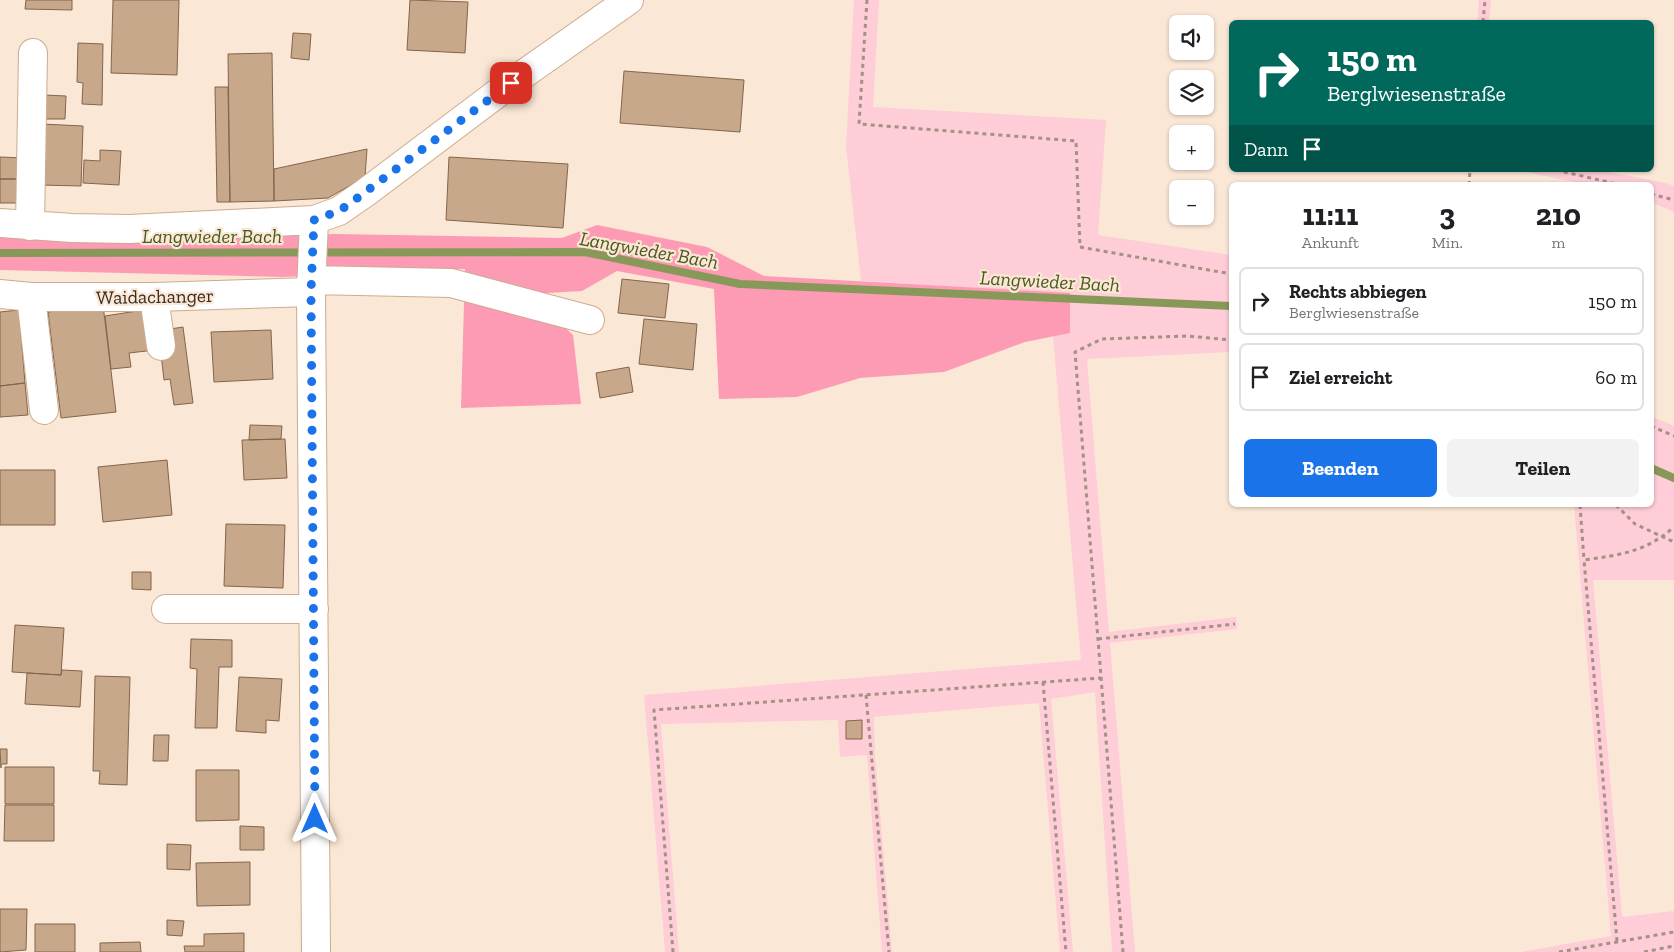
<!DOCTYPE html>
<html lang="de">
<head>
<meta charset="utf-8">
<style>
	:root { --surface:#fff; --page:#f2f2f2; --text:#202124; --muted:#757577; --line:#e0e0e0; --accent:#1a73e8 }
	body { margin:0; font-family:"Zilla Slab",serif; background:var(--page); color:var(--text); height:100vh; display:flex; flex-direction:column; font-size:19px; white-space:nowrap }
	* { box-sizing:border-box; margin:0 }
	p { font-size:16px; color:var(--muted) }
	.icon { flex:none; width:28px; height:28px; fill:none; stroke:currentColor; stroke-width:2; stroke-linecap:round; stroke-linejoin:round }
	.map { position:relative; flex:1; overflow:hidden }
	.drawer { position:absolute; left:1229px; top:182px; width:425px; height:325px; display:flex; flex-direction:column; background:var(--surface); border-radius:8px; box-shadow:0 1px 4px #0004 }
	.drawer>* { flex:none }
	.top-card { position:absolute; left:1229px; top:20px; width:425px; height:152px; border-radius:8px; box-shadow:0 1px 4px #0004; background:#00695c; color:#fff; overflow:hidden }
	.buttons { position:absolute; left:1169px; top:15px; display:grid; gap:10px }
	.buttons a { display:grid; place-items:center; width:45px; height:45px; border-radius:8px; background:var(--surface); box-shadow:0 1px 4px #0004; font-size:25px }
	.pin { position:absolute; display:grid; place-items:center; width:42px; height:42px; color:#fff; margin:-21px; border-radius:10px; box-shadow:0 2px 8px #0006 }
	.me { position:absolute; width:55px; margin:-28px; rotate:0deg; stroke-linejoin:round; filter:drop-shadow(0 0 4px #0008) }
	.turn { display:flex; align-items:center; gap:18px; height:105px; padding:0 15px; font-size:22px }
	.turn .icon { width:65px; height:65px; stroke-width:2.5 }
	.turn b { display:block; font-size:35px; line-height:42px }
	.then { display:flex; align-items:center; height:48px; padding:0 15px; background:#0003; gap:10px; font-size:19px }
	.eta { display:flex; justify-content:space-evenly; align-items:center; height:85px; text-align:center }
	.eta b { font-size:30px; font-weight:700; line-height:35px }
	.button { display:flex; gap:10px; margin-top:auto; padding:10px 15px }
	.button a { flex:1; height:58px; border-radius:8px; background:var(--accent); color:#fff; font-size:20px; font-weight:700; line-height:58px; text-align:center }
	.button a+a { background:var(--page); color:var(--text) }
	ul { padding:0; list-style:none }
	li { display:flex; align-items:center; gap:15px; height:68px; margin:0 10px 8px; padding:0 5px; border:2px solid var(--line); border-radius:8px }
	li div { flex:1 }
	li b { display:block; font-size:19px }
	li em { font-style:normal }
	.map>svg:first-child { display:block }
	.green { fill:#fecdd7 }
	.forest { fill:#fc9bb3 }
	.lines { fill:none; stroke-linecap:round; stroke-linejoin:round }
	.stream { stroke:#889858; stroke-width:8 }
	.building { fill:#c8a88b; stroke:#82654a }
	.minor-casing { stroke:#ccac8f; stroke-width:30 }
	.path { stroke:#a39283; stroke-width:3; stroke-dasharray:4 4; stroke-linecap:butt }
	.minor { stroke:#fff; stroke-width:28 }
	.route { stroke:#1a73e8; stroke-width:9; stroke-dasharray:0 16.2 }
	.labels { text-anchor:middle; stroke-width:4.5; stroke-linejoin:round; paint-order:stroke }
	.street-label { font-size:19px; fill:#382b20; stroke:#fbe7d5 }
	.water-label { font-size:20px; font-style:italic; fill:#495b1d; stroke:#fbe7d5 }
</style>
</head>
<body>
<div class="map">
<svg width="1674" height="952" viewBox="0 0 1674 952">
	<rect width="100%" height="100%" fill="#fbe7d5"/>
	<path class="green" d="M 854,0 L 879,0 L 873,107 L 1106,120 L 1098,235 L 1231,255 L 1231,352 L 1087,359 L 1109,632 L 1236,617 L 1237,629 L 1110,643 L 1135,952 L 1112,952 L 1095,692 L 1051,699 L 1073,952 L 1060,952 L 1039,703 L 874,717 L 875,755 L 892,952 L 882,952 L 867,755 L 840,757 L 838,720 L 661,724 L 679,952 L 665,952 L 644,695 L 1081,660 L 1053,336 L 1070,333 L 1070,294 L 861,281 L 846,146 Z
		M 1479,0 L 1491,0 L 1489,22 L 1477,22 Z
		M 1517,170 L 1598,170 L 1666,183 L 1674,186 L 1674,212 L 1651,202 L 1651,185 L 1588,185 Z
		M 1651,416 L 1674,426 L 1674,580 L 1593,580 L 1622,917 L 1674,911 L 1674,952 L 1521,952 L 1611,936 L 1574,505 L 1651,505 Z"/>
	<path class="forest" d="M 597,225 L 707,247 L 764,276 L 1070,293 L 1070,333 L 1025,342 L 944,372 L 860,378 L 797,397 L 719,399 L 714,289 L 617,271 L 582,291 L 529,294 L 573,335 L 581,404 L 461,408 L 465,269 L 283,277 L 0,270 L 0,232 L 146,239 L 335,234 L 562,238 Z"/>
	<g class="lines">
		<path class="stream" d="M 0,253 L 585,252 L 740,284 L 1231,306
			M 1651,468 L 1674,478"/>
	</g>
	<path class="building" d="M 26,0 L 72,0 L 72,10 L 25,9 Z
		M 113,0 L 179,0 L 177,75 L 111,73 Z
		M 410,0 L 468,2 L 465,53 L 407,50 Z
		M 293,33 L 311,34 L 309,60 L 291,58 Z
		M 78,43 L 103,44 L 102,105 L 82,104 L 83,83 L 77,82 Z
		M 272,53 L 274,201 L 230,202 L 228,54 Z
		M 624,71 L 744,80 L 740,132 L 620,123 Z
		M 215,87 L 228,87 L 230,202 L 217,202 Z
		M 44,95 L 66,96 L 65,119 L 43,119 Z
		M 42,124 L 83,126 L 81,186 L 40,185 Z
		M 367,149 L 365,177 L 328,198 L 274,201 L 274,169 Z
		M 100,150 L 121,151 L 119,185 L 83,183 L 84,160 L 100,161 Z
		M 0,157 L 24,158 L 23,179 L 0,179 Z
		M 449,157 L 568,164 L 563,228 L 446,220 Z
		M 0,179 L 23,179 L 23,203 L 0,203 Z
		M 622,279 L 669,284 L 665,318 L 618,313 Z
		M 103,305 L 116,412 L 61,418 L 48,312 Z
		M 150,309 L 155,350 L 129,353 L 131,367 L 111,369 L 105,316 Z
		M 19,310 L 25,383 L 0,386 L 0,312 Z
		M 644,319 L 697,324 L 693,370 L 639,364 Z
		M 183,327 L 193,403 L 174,405 L 170,379 L 164,380 L 161,354 L 164,330 Z
		M 271,330 L 273,379 L 214,382 L 211,332 Z
		M 629,367 L 633,392 L 600,398 L 596,373 Z
		M 25,383 L 28,415 L 0,417 L 0,386 Z
		M 250,425 L 282,426 L 281,439 L 249,440 Z
		M 285,439 L 287,478 L 244,480 L 242,440 Z
		M 167,460 L 172,515 L 103,522 L 98,467 Z
		M 0,470 L 55,470 L 55,525 L 0,525 Z
		M 226,524 L 285,525 L 283,588 L 224,586 Z
		M 132,572 L 151,572 L 151,590 L 132,589 Z
		M 15,625 L 64,628 L 61,675 L 12,672 Z
		M 191,639 L 232,640 L 232,667 L 219,667 L 217,728 L 195,728 L 197,669 L 190,668 Z
		M 62,670 L 82,671 L 80,707 L 25,704 L 27,673 L 61,675 Z
		M 95,676 L 130,677 L 127,785 L 99,784 L 100,771 L 93,771 Z
		M 239,677 L 282,679 L 279,721 L 266,720 L 266,733 L 236,731 Z
		M 862,720 L 862,739 L 846,739 L 846,721 Z
		M 154,735 L 169,735 L 168,761 L 153,761 Z
		M 0,749 L 7,749 L 7,764 L 1,764 L 1,768 Z
		M 5,767 L 54,767 L 54,804 L 5,804 Z
		M 196,770 L 239,770 L 239,820 L 196,821 Z
		M 5,805 L 54,805 L 54,841 L 4,841 Z
		M 240,826 L 264,827 L 264,850 L 240,850 Z
		M 167,844 L 191,845 L 190,870 L 167,869 Z
		M 250,862 L 250,905 L 197,906 L 196,863 Z
		M 0,909 L 27,909 L 26,950 L 0,952 Z
		M 167,920 L 184,921 L 182,936 L 167,935 Z
		M 35,924 L 75,924 L 75,952 L 35,952 Z
		M 244,933 L 244,952 L 185,952 L 184,946 L 204,946 L 204,934 Z
		M 140,942 L 141,952 L 100,952 L 100,943 Z"/>
	<g class="lines">
		<g class="minor-casing">
			<path id="minor" d="M 314,220 L 311,292 L 316,952
				M 0,223 L 72,228 L 129,229 L 314,220 L 339,211 L 365,193 L 511,83 L 629,0
				M 30,226 L 33,53
				M 311,280 L 451,283 L 590,320
				M 0,294 L 31,297 L 154,297 L 311,292
				M 31,297 L 44,410
				M 154,297 L 161,346
				M 166,609 L 314,609"/>
		</g>
		<path class="path" d="M 867,0 L 859,124 L 1076,141 L 1080,247 L 1231,274
			M 1483,22 L 1485,0
			M 1556,170 L 1621,185
			M 1469,185 L 1470,170
			M 1651,194 L 1674,200
			M 1651,426 L 1674,436
			M 1580,505 L 1584,560
			M 1616,505 L 1635,524 L 1674,542
			M 1098,639 L 1235,624
			M 1043,682 L 1066,952
			M 866,695 L 889,952
			M 1617,941 L 1584,560 C 1619,555 1646,552 1674,527
			M 673,952 L 654,710 L 1101,678
			M 1123,952 L 1075,352 L 1102,339 L 1187,336 L 1231,340
			M 1559,952 L 1674,932
			M 1644,952 L 1674,946"/>
		<use href="#minor" class="minor"/>
	</g>
	<g class="lines">
		<path class="route" d="M 315,819 L 311,292 L 314,220 L 339,211 L 352,202 L 511,83"/>
	</g>
	<g class="labels">
		<g class="street-label">
			<text transform="translate(155 296) rotate(-1)" y="7">Waidachanger</text>
		</g>
		<g class="water-label">
			<text x="212" y="243">Langwieder Bach</text>
			<text transform="translate(649 250) rotate(10)" y="7">Langwieder Bach</text>
			<text transform="translate(1050 281) rotate(3)" y="7">Langwieder Bach</text>
		</g>
	</g>
</svg>
<div class="buttons">
<a><svg class="icon" aria-label="sound" viewBox="0 0 24 24"><path d="M4 9h4l5-4v14l-5-4H4zM17 9q2 3 0 6"/></svg></a>
<a><svg class="icon" aria-label="layers" viewBox="0 0 24 24"><path d="M12 4l9 5-9 5-9-5zM3 14l9 5 9-5"/></svg></a>
<a>+</a>
<a>−</a>
</div>
<div class="pin" style="left:511px;top:83px;background:#d93025"><svg class="icon" aria-label="arrive" viewBox="0 0 24 24"><path d="M6 21V4h12l-3 4 3 4H6"/></svg></div>
<svg class="me" style="left:315px;top:819px" viewBox="-20 -20 40 40"><path d="M0-17L14 15 0 8-14 15z" fill="#1a73e8" stroke="#fff" stroke-width="4"/></svg>
<div class="top-card">
<div class="turn"><svg class="icon" aria-label="right" viewBox="0 0 24 24"><path d="M7 20v-9h11M14 6l5 5-5 5"/></svg><div><b>150 m</b>Berglwiesenstraße</div></div>
<div class="then">Dann<svg class="icon" aria-label="arrive" viewBox="0 0 24 24"><path d="M6 21V4h12l-3 4 3 4H6"/></svg></div>
</div>
<section class="drawer">
<div class="eta">
<div><b>11:11</b><p>Ankunft</p></div>
<div><b>3</b><p>Min.</p></div>
<div><b>210</b><p>m</p></div>
</div>
<ul>
<li><svg class="icon" aria-label="right" viewBox="0 0 24 24"><path d="M7 20v-9h11M14 6l5 5-5 5"/></svg><div><b>Rechts abbiegen</b><p>Berglwiesenstraße</p></div><em>150 m</em></li>
<li><svg class="icon" aria-label="arrive" viewBox="0 0 24 24"><path d="M6 21V4h12l-3 4 3 4H6"/></svg><div><b>Ziel erreicht</b></div><em>60 m</em></li>
</ul>
<div class="button"><a>Beenden</a><a>Teilen</a></div>
</section>
</div>
</body>
</html>
